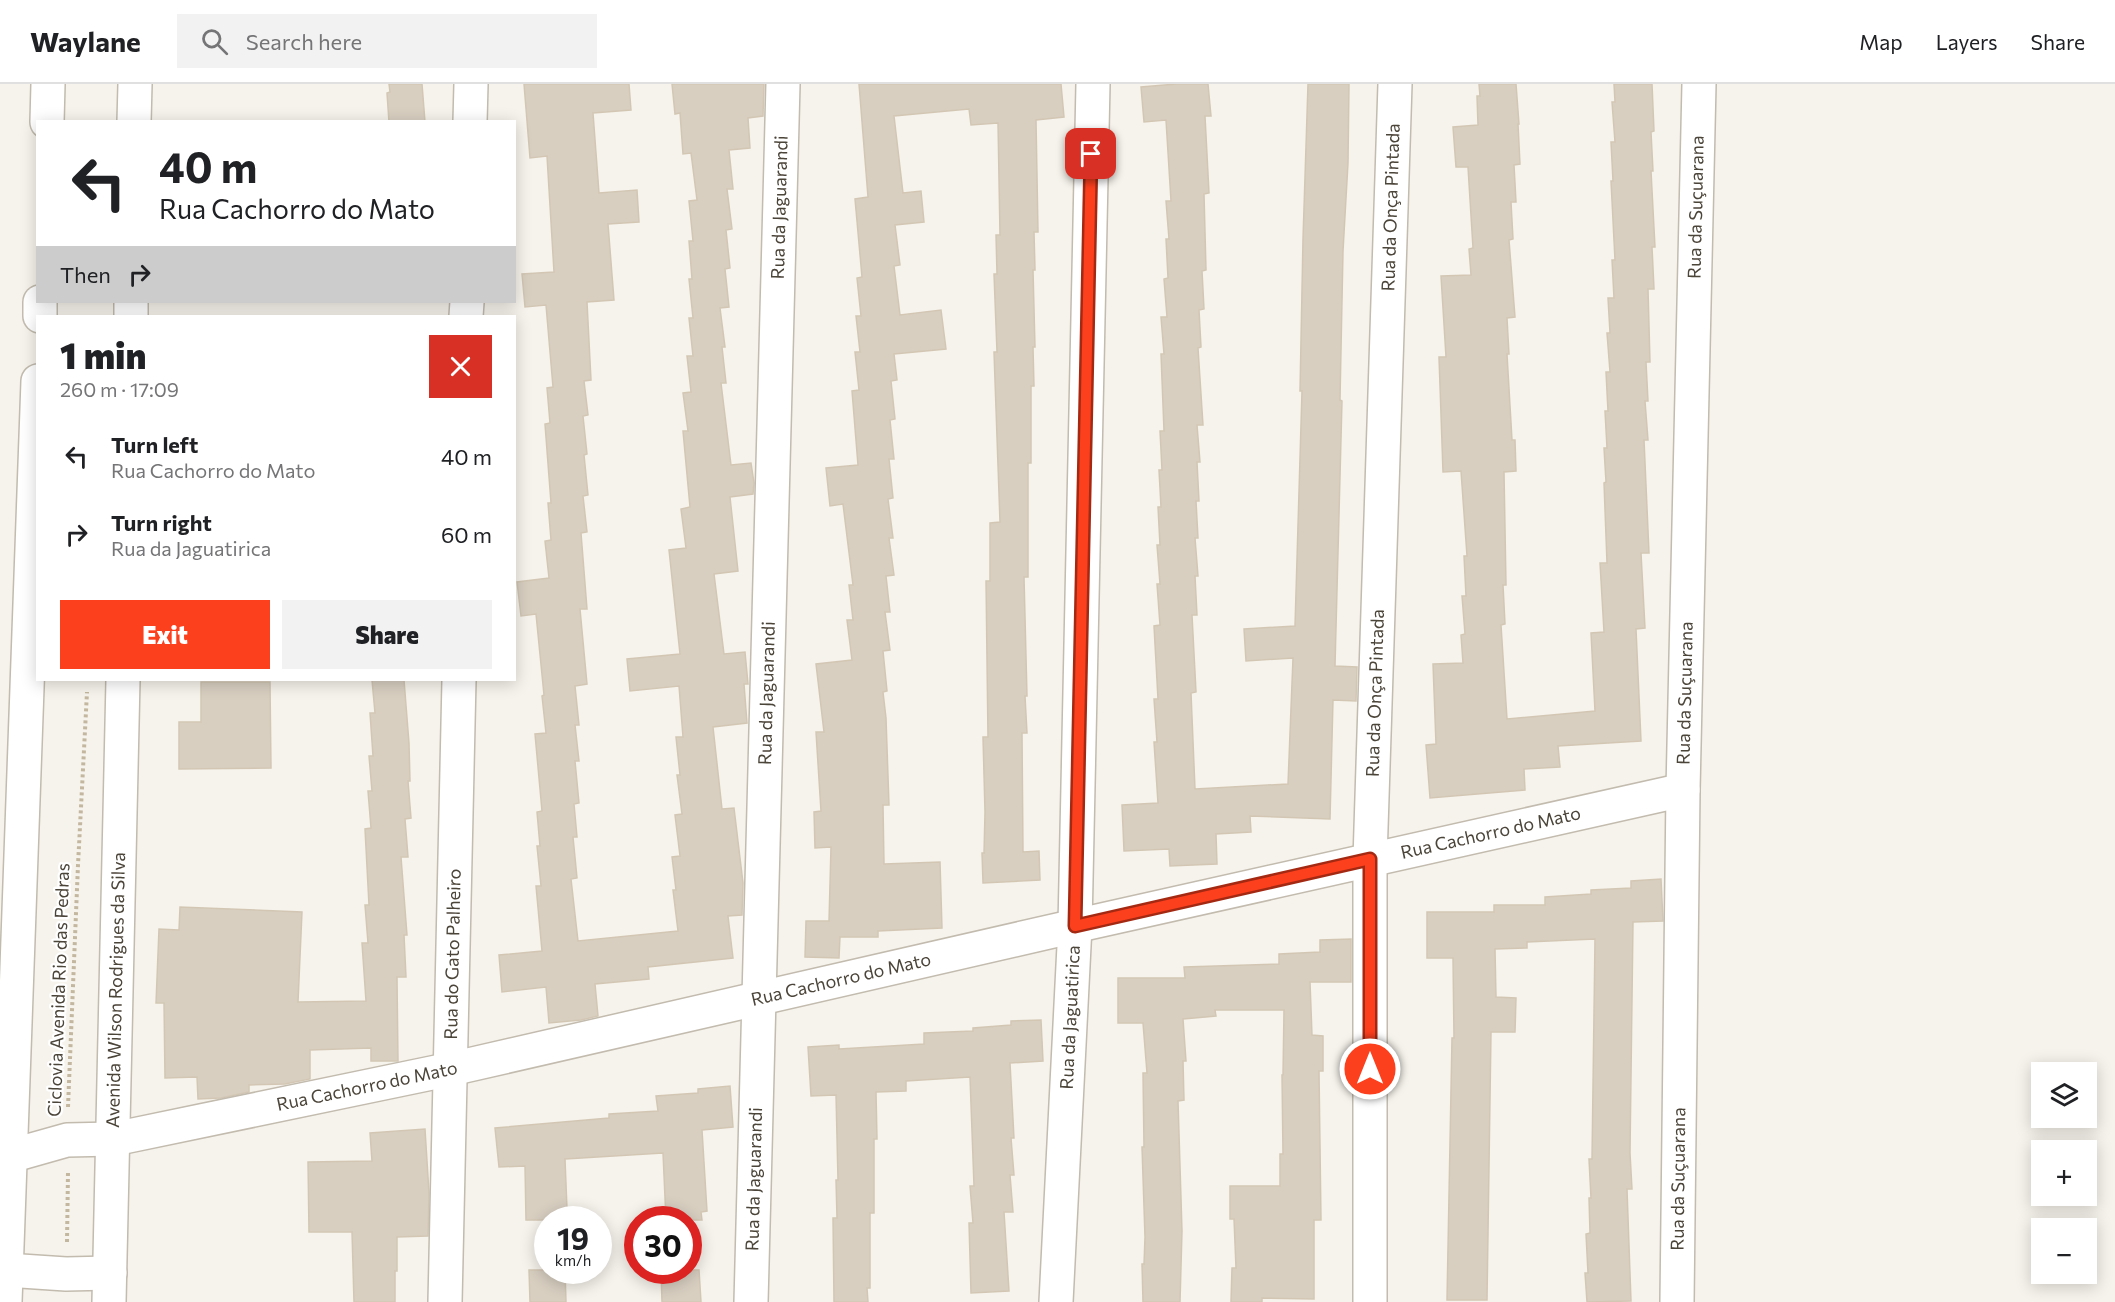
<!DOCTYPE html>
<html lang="en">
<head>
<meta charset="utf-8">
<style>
	:root { --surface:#fff; --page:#f2f2f2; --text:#202124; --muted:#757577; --line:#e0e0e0; --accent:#fc3f1d }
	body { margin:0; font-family:Commissioner,sans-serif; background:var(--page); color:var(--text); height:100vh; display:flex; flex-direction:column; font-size:22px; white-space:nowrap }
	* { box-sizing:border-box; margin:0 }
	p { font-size:20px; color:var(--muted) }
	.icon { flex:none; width:33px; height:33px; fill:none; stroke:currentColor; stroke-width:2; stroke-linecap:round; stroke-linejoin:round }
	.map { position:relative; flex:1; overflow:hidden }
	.details { position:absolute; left:36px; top:231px; width:480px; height:366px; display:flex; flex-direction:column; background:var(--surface); border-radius:0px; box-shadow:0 3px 15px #0003 }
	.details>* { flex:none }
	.guide { position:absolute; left:36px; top:36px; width:480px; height:183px; border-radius:0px; box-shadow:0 3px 15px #0003; background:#fff; color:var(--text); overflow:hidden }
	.tools { position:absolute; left:2031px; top:978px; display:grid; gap:12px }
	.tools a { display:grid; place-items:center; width:66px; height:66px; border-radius:0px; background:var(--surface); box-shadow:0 3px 15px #0003; font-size:30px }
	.speed { position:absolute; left:534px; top:1122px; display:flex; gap:12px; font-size:30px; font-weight:700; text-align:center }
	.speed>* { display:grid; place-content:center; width:78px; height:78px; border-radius:50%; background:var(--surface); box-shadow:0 3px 15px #0003; line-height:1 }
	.speed small { font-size:15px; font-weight:400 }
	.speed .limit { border:9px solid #d22; background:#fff; color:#111 }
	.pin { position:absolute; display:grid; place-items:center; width:51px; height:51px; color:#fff; margin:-26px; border-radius:12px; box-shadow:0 3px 9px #0006 }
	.me { position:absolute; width:66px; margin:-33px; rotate:0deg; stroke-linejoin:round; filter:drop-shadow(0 0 4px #0008) }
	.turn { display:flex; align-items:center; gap:21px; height:126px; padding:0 24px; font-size:27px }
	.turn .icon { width:78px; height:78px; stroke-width:2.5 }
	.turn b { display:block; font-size:42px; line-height:51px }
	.then { display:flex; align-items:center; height:57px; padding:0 24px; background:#0003; gap:12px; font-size:22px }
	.round { display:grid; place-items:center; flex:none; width:63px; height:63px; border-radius:0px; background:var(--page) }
	.overview { display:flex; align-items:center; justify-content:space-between; height:102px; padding:0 24px }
	h1 { font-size:36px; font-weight:800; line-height:45px }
	.cta { display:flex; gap:12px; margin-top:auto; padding:12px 24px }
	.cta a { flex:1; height:69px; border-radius:0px; background:var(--accent); color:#fff; font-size:24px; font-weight:800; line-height:69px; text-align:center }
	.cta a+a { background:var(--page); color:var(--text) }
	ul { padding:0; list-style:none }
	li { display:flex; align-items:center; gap:18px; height:78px; padding:0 24px }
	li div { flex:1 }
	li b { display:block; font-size:22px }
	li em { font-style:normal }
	header { display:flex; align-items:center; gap:36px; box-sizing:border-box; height:84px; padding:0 30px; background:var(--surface); border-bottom:2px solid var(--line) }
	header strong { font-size:28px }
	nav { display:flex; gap:33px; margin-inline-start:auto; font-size:21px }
	.search { width:420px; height:54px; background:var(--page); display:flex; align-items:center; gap:15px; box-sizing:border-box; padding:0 21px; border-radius:0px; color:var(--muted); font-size:22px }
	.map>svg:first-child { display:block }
	.building { fill:#d8cfc1; stroke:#d3c7b4; stroke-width:1.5 }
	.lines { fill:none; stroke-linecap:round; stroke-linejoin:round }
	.street-casing { stroke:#c2bbae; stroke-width:36 }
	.path { stroke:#c4b79f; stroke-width:4; stroke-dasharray:3 3; stroke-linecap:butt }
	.street { stroke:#fff; stroke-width:33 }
	.route-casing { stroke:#a42913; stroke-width:15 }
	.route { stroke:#fc3f1d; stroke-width:10 }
	.labels { text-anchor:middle; stroke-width:4.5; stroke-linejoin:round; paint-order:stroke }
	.street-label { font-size:18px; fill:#4b4439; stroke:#fff }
</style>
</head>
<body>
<header>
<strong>Waylane</strong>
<div class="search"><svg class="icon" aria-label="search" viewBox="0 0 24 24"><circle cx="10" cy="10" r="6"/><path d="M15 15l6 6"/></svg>Search here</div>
<nav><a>Map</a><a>Layers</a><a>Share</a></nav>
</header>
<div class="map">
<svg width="2115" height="1218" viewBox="0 0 2115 1218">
	<rect width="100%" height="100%" fill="#f6f3ec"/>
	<path class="building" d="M 389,0 L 422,0 L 425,38 L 389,38 L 387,9 L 390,8 Z
		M 524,0 L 629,0 L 631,26 L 593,29 L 599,109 L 637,106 L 639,138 L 608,140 L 614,216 L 587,218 L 591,296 L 584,297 L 588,331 L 583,332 L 587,370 L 584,371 L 588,411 L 583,412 L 587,448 L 581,449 L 587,525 L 580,525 L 587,600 L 575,602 L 579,641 L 575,641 L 579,677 L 575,677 L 579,719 L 574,720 L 577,753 L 573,753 L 577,794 L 571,795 L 578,857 L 678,847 L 673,806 L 676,806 L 672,773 L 680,772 L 675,731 L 682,730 L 677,691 L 680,691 L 676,653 L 683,653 L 679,602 L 630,607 L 627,575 L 680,570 L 669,466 L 686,464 L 681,425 L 690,423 L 683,347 L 688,347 L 683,309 L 691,308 L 687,272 L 693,272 L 689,234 L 693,234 L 689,195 L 692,195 L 689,157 L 693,157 L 689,117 L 697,116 L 691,69 L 683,70 L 680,29 L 675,30 L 672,0 L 764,0 L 763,32 L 748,34 L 750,64 L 729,66 L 733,105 L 727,105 L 732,145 L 726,146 L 730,184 L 725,185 L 729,223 L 720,224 L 725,263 L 722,263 L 726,299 L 721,299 L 731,381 L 751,379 L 754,399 L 753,410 L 730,413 L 738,487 L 714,490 L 724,570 L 745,568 L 748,600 L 744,600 L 747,639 L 713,643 L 722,725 L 734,724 L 743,799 L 742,831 L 728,832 L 733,874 L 648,883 L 649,895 L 595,900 L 598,932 L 581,936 L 549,939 L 546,903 L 502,908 L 499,871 L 542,867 L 536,802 L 541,802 L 537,762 L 540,762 L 537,728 L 542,727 L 535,650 L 546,649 L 542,612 L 544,611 L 536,530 L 521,532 L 517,498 L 549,494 L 545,457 L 551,456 L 548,419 L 551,419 L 545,340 L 550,339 L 547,304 L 553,303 L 546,221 L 525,223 L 522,190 L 554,188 L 547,72 L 530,74 Z
		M 859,0 L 1061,0 L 1064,33 L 1036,36 L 1038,148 L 1034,148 L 1035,186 L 1033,186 L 1035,263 L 1033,263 L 1034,302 L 1031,302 L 1031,379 L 1028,379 L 1028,493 L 1024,493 L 1027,612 L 1025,612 L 1027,649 L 1022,649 L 1023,768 L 1039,767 L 1040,796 L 983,799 L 982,769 L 984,769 L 985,728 L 983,653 L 988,653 L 986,497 L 990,497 L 990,439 L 1000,438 L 994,268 L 997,268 L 994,190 L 997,190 L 996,151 L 1000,151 L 998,39 L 971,41 L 969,25 L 894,32 L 903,109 L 921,107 L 924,138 L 895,141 L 900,181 L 894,182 L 900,231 L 941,226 L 946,265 L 894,270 L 897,296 L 891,297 L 895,335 L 890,336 L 894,375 L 889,375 L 893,414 L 888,415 L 893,454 L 889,454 L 894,491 L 886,492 L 890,528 L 885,528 L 890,566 L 883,567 L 887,607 L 883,608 L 886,634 L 889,721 L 883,721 L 884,780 L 940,778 L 942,844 L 878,847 L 878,853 L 840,853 L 839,874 L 805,873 L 806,837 L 829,837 L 831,763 L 815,764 L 814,728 L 821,727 L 816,648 L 824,648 L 816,580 L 852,576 L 847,536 L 853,536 L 849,501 L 853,501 L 843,420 L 830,422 L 826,384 L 858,381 L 852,307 L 859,306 L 855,268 L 860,268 L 856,232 L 861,232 L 857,194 L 862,193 L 855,115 L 868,113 Z
		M 1176,0 L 1208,0 L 1211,32 L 1205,32 L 1209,109 L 1204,110 L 1206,186 L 1202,187 L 1204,225 L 1199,226 L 1201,263 L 1198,264 L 1203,341 L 1197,341 L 1200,378 L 1197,378 L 1199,417 L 1196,417 L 1198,454 L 1195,454 L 1198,492 L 1195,492 L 1197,531 L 1192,531 L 1196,608 L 1191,609 L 1195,705 L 1288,700 L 1293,574 L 1246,577 L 1244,545 L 1295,542 L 1302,307 L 1300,307 L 1303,155 L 1308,0 L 1349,0 L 1348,79 L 1343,167 L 1340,316 L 1342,317 L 1335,582 L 1357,583 L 1356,617 L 1333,616 L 1330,735 L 1250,732 L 1251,748 L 1216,750 L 1217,780 L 1170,782 L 1169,765 L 1124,767 L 1122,721 L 1158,719 L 1154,658 L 1157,658 L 1154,615 L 1158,615 L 1154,542 L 1160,541 L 1157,500 L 1160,500 L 1157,461 L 1160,461 L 1158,423 L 1161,423 L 1159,386 L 1162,386 L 1160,347 L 1164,347 L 1161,270 L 1164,270 L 1161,233 L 1167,233 L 1164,195 L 1168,194 L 1166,155 L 1169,155 L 1166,117 L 1171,117 L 1166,36 L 1144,38 L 1141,3 Z
		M 1479,0 L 1516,0 L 1519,40 L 1518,40 L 1520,80 L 1514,81 L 1516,118 L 1511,118 L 1513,155 L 1509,156 L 1515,233 L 1507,234 L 1509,270 L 1507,270 L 1512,356 L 1515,356 L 1516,387 L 1504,388 L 1506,501 L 1503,501 L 1505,540 L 1501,541 L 1507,635 L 1595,627 L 1591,549 L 1604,548 L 1600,479 L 1607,479 L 1604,399 L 1606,398 L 1604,364 L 1607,364 L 1605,327 L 1608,327 L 1606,288 L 1610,288 L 1607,249 L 1610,249 L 1608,214 L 1614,214 L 1612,176 L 1615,176 L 1611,97 L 1613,97 L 1611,58 L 1615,58 L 1612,18 L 1615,18 L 1614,0 L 1652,0 L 1654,47 L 1651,48 L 1653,87 L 1651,87 L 1655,163 L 1652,163 L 1654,205 L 1648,205 L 1650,278 L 1646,278 L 1648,317 L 1645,317 L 1648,356 L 1644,356 L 1649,469 L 1641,469 L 1645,544 L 1636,545 L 1641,657 L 1558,662 L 1560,683 L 1524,685 L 1525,706 L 1430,714 L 1426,661 L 1436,660 L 1433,580 L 1463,579 L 1461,551 L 1465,550 L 1462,512 L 1466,512 L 1464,472 L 1467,472 L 1461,387 L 1443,388 L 1439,273 L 1446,273 L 1441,192 L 1471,191 L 1469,165 L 1473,164 L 1468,83 L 1456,83 L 1453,43 L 1478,41 L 1477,12 L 1480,12 Z
		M 372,596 L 404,596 L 409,659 L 410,697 L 408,697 L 411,734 L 405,735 L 408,773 L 401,773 L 407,851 L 404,851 L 406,893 L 397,893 L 398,977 L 371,977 L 371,964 L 310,966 L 310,995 L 285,1000 L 249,1001 L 249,1008 L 221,1014 L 198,1015 L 197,993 L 165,994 L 164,919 L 156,919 L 159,845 L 179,846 L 180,823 L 302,828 L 298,918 L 366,917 L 362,859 L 368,859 L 365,821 L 369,821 L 365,745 L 371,744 L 368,707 L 372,707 L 369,672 L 373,672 L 370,629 L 375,629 Z
		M 201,598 L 270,598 L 271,684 L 179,685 L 179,638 L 201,638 Z
		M 1661,795 L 1663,837 L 1633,838 L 1630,1069 L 1632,1105 L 1627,1105 L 1631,1217 L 1587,1218 L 1585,1189 L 1588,1189 L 1586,1150 L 1590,1149 L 1589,1114 L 1591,1114 L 1589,1075 L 1592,1075 L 1595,855 L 1527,858 L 1527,864 L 1495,865 L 1496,913 L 1516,914 L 1515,948 L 1491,948 L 1487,1216 L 1447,1216 L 1452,954 L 1454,954 L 1453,874 L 1427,874 L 1427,828 L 1494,828 L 1494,821 L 1545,821 L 1545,813 L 1591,810 L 1591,806 L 1631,804 L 1631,797 Z
		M 1351,855 L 1351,898 L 1310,898 L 1312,951 L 1323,952 L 1323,987 L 1319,987 L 1321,1136 L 1314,1136 L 1314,1215 L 1262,1214 L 1262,1218 L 1231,1218 L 1232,1184 L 1236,1184 L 1234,1135 L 1230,1135 L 1230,1102 L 1280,1102 L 1280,1070 L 1283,1070 L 1282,991 L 1283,991 L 1284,926 L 1215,926 L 1216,932 L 1183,935 L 1186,977 L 1183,977 L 1184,1016 L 1178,1017 L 1182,1147 L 1180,1218 L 1143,1218 L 1142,1180 L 1144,1180 L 1145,1153 L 1142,1063 L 1144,1063 L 1143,989 L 1147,989 L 1143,939 L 1118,939 L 1118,894 L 1185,894 L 1184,883 L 1279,880 L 1279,870 L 1320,868 L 1320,856 Z
		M 1041,936 L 1043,977 L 1010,979 L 1014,1054 L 1011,1054 L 1014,1091 L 1010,1091 L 1013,1128 L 1004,1128 L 1009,1207 L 971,1209 L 969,1139 L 973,1139 L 970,1102 L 974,1102 L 970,993 L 906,997 L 906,1007 L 876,1008 L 877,1055 L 874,1055 L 874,1129 L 870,1129 L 870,1204 L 867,1204 L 868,1218 L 834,1218 L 833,1134 L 837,1134 L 836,1096 L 838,1096 L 836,1011 L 811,1012 L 808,963 L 839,961 L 839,965 L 924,960 L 924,949 L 973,947 L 973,944 L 1011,941 L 1011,937 Z
		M 730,1002 L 733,1043 L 702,1046 L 707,1127 L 701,1128 L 702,1136 L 666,1136 L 663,1069 L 565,1075 L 567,1125 L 565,1125 L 565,1136 L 526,1136 L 525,1082 L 499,1083 L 495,1044 L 609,1034 L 609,1030 L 658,1027 L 656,1012 L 698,1009 L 698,1005 Z
		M 425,1045 L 429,1109 L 428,1152 L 397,1153 L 397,1187 L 395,1187 L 395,1218 L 354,1218 L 352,1148 L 309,1148 L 308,1078 L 372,1077 L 370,1049 Z
		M 529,1186 L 565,1186 L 566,1218 L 530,1218 Z
		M 661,1186 L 699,1186 L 701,1218 L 662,1218 Z"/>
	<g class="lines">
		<g class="street-casing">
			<g id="street">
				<path d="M 47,38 L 48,0"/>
				<path d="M 134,38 L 135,0"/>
				<path d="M 470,38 L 471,0"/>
				<path d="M 40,232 L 40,218"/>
				<path d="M 131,232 L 131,218"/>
				<path d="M 466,232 L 467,218"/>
				<path id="s1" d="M 0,1075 L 67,1056 L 114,1055 L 451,985 L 1075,842 L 1683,706"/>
				<path d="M 6,1186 L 66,1190 L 110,1189"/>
				<path d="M 5,1218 L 38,297"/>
				<path id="s2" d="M 109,1218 L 123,596"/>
				<path id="s3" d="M 445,1218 L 459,596"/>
				<path id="s4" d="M 751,1218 L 783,0"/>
				<path id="s5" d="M 1056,1218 L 1075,842 L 1093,0"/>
				<path id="s6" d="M 1370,1218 L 1370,775 L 1395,0"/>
				<path id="s7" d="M 1677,1218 L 1683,706 L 1699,0"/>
			</g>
		</g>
		<path class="path" d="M 68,1023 L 78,781 L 87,608
			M 67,1158 L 68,1088"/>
		<use href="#street" class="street"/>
	</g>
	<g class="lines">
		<g class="route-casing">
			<path id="route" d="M 1091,70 L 1075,842 L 1370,775 L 1370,985"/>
		</g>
		<use href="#route" class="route"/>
	</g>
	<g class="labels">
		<g class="street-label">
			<text dy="6" stroke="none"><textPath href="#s4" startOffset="1095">Rua da Jaguarandi</textPath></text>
			<text dy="6" stroke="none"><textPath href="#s6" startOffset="1095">Rua da Onça Pintada</textPath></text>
			<text dy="6" stroke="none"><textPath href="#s7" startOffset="1095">Rua da Suçuarana</textPath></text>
			<text dy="6" stroke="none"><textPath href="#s4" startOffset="609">Rua da Jaguarandi</textPath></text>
			<text dy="6" stroke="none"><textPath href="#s6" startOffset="609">Rua da Onça Pintada</textPath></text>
			<text dy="6" stroke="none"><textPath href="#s7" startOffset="609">Rua da Suçuarana</textPath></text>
			<text dy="6" stroke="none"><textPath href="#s1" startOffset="1527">Rua Cachorro do Mato</textPath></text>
			<text dy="6" stroke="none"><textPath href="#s3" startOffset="348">Rua do Gato Palheiro</textPath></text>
			<text dy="6" stroke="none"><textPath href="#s1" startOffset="861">Rua Cachorro do Mato</textPath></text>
			<text transform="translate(59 906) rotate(-88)" y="6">Ciclovia Avenida Rio das Pedras</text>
			<text dy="6" stroke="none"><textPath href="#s2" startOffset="312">Avenida Wilson Rodrigues da Silva</textPath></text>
			<text dy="6" stroke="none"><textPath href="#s5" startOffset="285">Rua da Jaguatirica</textPath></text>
			<text dy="6" stroke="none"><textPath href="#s1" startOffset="375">Rua Cachorro do Mato</textPath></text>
			<text dy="6" stroke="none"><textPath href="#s4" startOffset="123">Rua da Jaguarandi</textPath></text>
			<text dy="6" stroke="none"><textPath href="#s7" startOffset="123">Rua da Suçuarana</textPath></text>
		</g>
	</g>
</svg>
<div class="tools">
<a><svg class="icon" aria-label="layers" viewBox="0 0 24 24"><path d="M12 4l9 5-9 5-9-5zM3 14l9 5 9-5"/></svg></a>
<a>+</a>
<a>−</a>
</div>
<div class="speed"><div>19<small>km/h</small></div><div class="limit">30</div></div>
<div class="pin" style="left:1091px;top:70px;background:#d93025"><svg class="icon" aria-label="arrive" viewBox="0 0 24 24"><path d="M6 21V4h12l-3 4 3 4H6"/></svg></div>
<svg class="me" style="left:1370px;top:985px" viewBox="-20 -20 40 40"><circle r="17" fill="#fc3f1d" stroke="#fff" stroke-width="3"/><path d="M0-11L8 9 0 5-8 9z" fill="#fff"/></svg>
<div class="guide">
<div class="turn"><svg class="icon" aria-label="left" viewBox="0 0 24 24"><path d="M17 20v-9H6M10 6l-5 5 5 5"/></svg><div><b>40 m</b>Rua Cachorro do Mato</div></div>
<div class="then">Then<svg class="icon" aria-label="right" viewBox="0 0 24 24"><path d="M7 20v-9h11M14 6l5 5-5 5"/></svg></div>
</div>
<section class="details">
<div class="overview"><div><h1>1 min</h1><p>260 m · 17:09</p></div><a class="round" style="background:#d93025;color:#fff"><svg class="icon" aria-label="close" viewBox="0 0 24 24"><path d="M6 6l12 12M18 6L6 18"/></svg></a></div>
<ul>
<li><svg class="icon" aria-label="left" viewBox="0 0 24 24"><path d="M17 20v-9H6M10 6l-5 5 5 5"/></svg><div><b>Turn left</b><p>Rua Cachorro do Mato</p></div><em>40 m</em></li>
<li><svg class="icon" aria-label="right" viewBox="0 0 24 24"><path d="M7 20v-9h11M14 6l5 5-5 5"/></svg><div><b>Turn right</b><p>Rua da Jaguatirica</p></div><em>60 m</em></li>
</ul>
<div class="cta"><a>Exit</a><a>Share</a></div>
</section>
</div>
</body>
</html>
